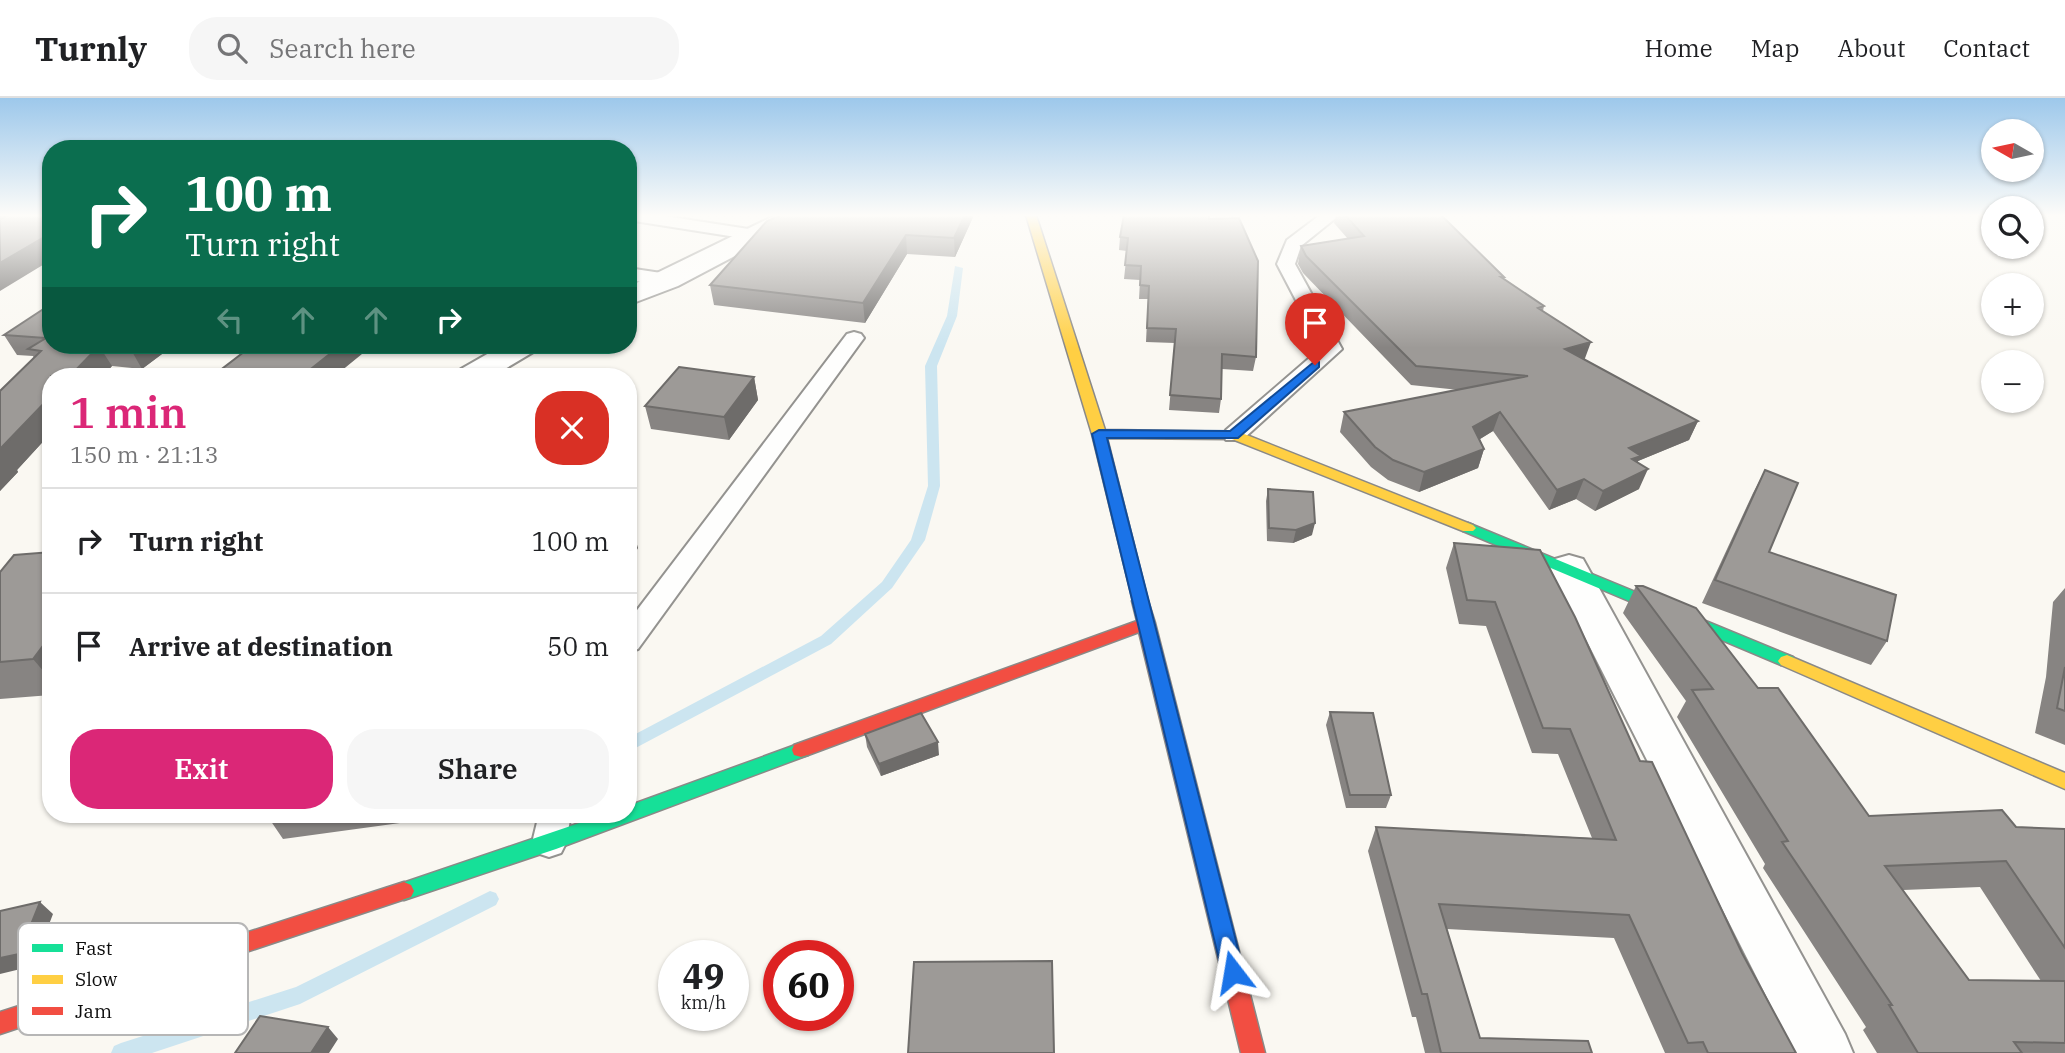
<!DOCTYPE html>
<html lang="en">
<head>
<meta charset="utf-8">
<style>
	:root { --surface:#fff; --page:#f6f6f6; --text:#202124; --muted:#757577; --line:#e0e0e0; --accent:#db2777 }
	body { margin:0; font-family:"IBM Plex Serif",serif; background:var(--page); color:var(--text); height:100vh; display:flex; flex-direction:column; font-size:26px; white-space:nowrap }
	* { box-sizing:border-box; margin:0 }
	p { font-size:23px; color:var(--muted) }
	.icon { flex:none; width:38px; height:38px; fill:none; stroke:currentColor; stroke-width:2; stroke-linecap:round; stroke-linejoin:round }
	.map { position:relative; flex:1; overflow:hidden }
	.sheet { position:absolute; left:42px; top:270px; width:595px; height:455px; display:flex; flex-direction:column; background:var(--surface); border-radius:28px; box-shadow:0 2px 5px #0004 }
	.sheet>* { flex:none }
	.top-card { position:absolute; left:42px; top:42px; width:595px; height:214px; border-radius:28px; box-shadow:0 2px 5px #0004; background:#0b6e4f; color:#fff; overflow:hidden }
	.needle { width:46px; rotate:279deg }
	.buttons { position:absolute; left:1981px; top:21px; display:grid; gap:14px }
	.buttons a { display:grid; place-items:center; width:63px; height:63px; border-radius:50%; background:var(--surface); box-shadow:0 2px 5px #0004; font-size:35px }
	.speed { position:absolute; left:658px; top:842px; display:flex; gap:14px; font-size:35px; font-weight:700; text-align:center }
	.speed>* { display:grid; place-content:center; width:91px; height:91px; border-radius:50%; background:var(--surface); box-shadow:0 2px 5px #0004; line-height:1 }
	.speed small { font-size:18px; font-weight:400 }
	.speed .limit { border:10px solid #d22; background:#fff; color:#111 }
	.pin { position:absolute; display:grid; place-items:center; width:60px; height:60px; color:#fff; margin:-72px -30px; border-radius:50% 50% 50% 0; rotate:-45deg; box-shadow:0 0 7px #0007 }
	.pin .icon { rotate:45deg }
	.me { position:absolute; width:77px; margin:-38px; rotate:346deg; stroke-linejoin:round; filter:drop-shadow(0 0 5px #0008) }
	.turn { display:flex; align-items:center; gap:24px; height:147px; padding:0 28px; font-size:32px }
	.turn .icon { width:91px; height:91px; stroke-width:2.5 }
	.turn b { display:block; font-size:49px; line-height:60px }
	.lanes { display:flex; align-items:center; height:66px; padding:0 28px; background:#0003; justify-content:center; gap:35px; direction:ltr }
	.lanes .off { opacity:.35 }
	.round { display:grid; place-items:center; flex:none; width:74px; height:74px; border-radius:28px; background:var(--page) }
	.head { display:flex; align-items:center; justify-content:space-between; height:119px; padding:0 28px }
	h1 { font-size:42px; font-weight:600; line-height:52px; color:var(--accent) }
	.primary-button { display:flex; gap:14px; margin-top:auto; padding:14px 28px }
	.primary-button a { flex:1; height:80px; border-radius:28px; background:var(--accent); color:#fff; font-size:28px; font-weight:600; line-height:80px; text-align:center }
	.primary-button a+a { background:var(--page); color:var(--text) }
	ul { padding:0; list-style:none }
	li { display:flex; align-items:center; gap:21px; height:105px; padding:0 28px; border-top:2px solid var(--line) }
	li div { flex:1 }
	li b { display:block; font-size:26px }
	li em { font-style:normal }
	header { display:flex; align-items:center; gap:42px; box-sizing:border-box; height:98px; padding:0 35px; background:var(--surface); border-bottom:2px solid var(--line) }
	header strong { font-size:33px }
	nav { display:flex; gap:38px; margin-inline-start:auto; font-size:24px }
	.search { width:490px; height:63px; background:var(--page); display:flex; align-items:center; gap:18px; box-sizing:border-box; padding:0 24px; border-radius:28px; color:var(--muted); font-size:26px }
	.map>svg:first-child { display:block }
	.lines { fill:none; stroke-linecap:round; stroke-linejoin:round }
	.stream { fill:#cce5f0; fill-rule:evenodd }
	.lane-casing { stroke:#949390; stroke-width:4 }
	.street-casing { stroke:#949390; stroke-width:4 }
	.fast-casing { stroke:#8a8987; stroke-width:3 }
	.slow-casing { stroke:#8a8987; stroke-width:3 }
	.jam-casing { stroke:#8a8987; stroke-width:3 }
	.lane { fill:#fefefd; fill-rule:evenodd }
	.street { fill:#fefefd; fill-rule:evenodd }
	.fast { fill:#16e098; fill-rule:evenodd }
	.slow { fill:#ffcf43; fill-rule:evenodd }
	.jam { fill:#f24e42; fill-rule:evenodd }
	.wall { fill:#878482; fill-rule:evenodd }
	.shaded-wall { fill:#6e6c6a }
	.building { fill:#9d9a97; stroke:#6e6c6a; stroke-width:2 }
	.route { fill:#1a73e8; stroke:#114b97; stroke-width:2 }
	.key { fill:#fff; stroke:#b6b6b6; stroke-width:2 }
	.key-label { font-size:19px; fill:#0d0d0d }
</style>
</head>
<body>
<header>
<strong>Turnly</strong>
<div class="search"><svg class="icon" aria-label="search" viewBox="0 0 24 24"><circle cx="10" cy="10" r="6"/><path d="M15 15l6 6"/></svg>Search here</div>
<nav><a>Home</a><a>Map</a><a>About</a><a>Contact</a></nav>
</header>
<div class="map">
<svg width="2065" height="955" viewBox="0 0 2065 955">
	<rect width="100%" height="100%" fill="#faf8f2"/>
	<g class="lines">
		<path class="stream" d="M 955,168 L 963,170 L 957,218 L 937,268 L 940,388 L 925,442 L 892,490 L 831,546 L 628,654 L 628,640 L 821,538 L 882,484 L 911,442 L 928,388 L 925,268 L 947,218 Z
			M 490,793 L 496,795 L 499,801 L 496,807 L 300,906 L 152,955 L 111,955 L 114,948 L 121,945 L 296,889 Z"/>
		<g class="lane-casing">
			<path id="lane" d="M 628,117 L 658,117 L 755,132 L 764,137 L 755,142 L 628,122 Z
				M 1320,117 L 1335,117 L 1337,119 L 1301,148 L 1295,166 L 1342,251 L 1242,342 L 1226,342 L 1223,337 L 1226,332 L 1321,250 L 1277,166 L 1287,142 Z
				M 628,170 L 668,176 L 677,182 L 668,188 L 628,182 Z
				M 854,234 L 861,236 L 864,240 L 861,244 L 638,551 L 628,554 L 628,524 L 847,236 Z
				M 539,716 L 571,716 L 566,745 L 561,755 L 549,759 L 537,755 L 532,745 Z"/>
		</g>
		<g class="street-casing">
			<path id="street" d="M 776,117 L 807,117 L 803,122 L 678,188 L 628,207 L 628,189 Z
				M 503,247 L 539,247 L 535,253 L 493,278 L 456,278 L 461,271 Z
				M 1569,457 L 1583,461 L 1588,470 L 1845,936 L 1853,955 L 1795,955 L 1550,470 L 1555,461 Z"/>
		</g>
		<g class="fast-casing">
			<path id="fast" d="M 1468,425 L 1793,559 L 1796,563 L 1793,567 L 1781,567 L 1463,433 L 1460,430 Z
				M 801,645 L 808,647 L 810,652 L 808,657 L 556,751 L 404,802 L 397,799 L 394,793 L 397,787 L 606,716 L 628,716 L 628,708 Z"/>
		</g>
		<g class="slow-casing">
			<path id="slow" d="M 1026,117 L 1036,117 L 1105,332 L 1239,334 L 1473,427 L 1476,430 L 1473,433 L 1463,433 L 1232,341 L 1107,340 L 1148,503 L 1140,509 L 1134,507 L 1092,336 Z
				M 1787,557 L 2065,675 L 2065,691 L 1781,567 L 1778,563 L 1781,559 Z"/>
		</g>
		<g class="jam-casing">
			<path id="jam" d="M 1140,497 L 1148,503 L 1155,525 L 1265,955 L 1241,955 L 1139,534 L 808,657 L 801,659 L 794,657 L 792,652 L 794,647 L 1137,523 L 1132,503 Z
				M 404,784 L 411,787 L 414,793 L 411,799 L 0,936 L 0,914 Z"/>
		</g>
		<use href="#lane" class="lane"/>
		<use href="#street" class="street"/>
		<use href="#fast" class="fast"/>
		<use href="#slow" class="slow"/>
		<use href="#jam" class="jam"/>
	</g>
	<path class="wall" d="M 974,117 L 955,159 L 907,156 L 865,225 L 714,207 L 710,187 Z
		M 1336,117 L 1441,117 L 1503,180 L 1544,208 L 1543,213 L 1584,261 L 1698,323 L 1689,342 L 1638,363 L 1639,391 L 1595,413 L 1576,401 L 1549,412 L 1493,333 L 1480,341 L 1484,351 L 1478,370 L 1419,394 L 1388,382 L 1371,369 L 1340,334 L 1344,314 L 1459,292 L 1411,287 L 1303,175 L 1298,166 L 1301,148 L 1348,141 L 1334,125 Z
		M 1209,121 L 1256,259 L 1253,273 L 1222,271 L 1221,301 L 1219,315 L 1169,312 L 1175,245 L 1146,244 L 1148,201 L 1139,201 L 1140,182 L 1124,181 L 1127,153 L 1119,152 L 1120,139 Z
		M 4,237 L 174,247 L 142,271 L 112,268 L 17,372 L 18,374 L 0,393 L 0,293 L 34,260 L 33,258 L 17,257 Z
		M 754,279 L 758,302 L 729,342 L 651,331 L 645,308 Z
		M 1765,372 L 1769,454 L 1887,543 L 1871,567 L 1702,505 L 1753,395 Z
		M 1268,391 L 1312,437 L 1293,445 L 1267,443 L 1266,403 Z
		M 1454,445 L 1640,663 L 1796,955 L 1665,955 L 1614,840 L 1447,831 L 1480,940 L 1592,955 L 1425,955 L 1416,919 L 1412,919 L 1368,753 L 1376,729 L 1592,740 L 1558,656 L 1532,655 L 1486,528 L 1459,526 L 1446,470 Z
		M 51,454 L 51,597 L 0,601 L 0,474 Z
		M 1636,488 L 1758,590 L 1869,718 L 2016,729 L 2065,731 L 2065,955 L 1877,955 L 1863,932 L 1866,929 L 1763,770 L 1765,766 L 1677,619 L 1686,603 L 1623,515 ZM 1980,789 L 2041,883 L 1969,882 L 1903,792 Z
		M 2065,490 L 2065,647 L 2035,635 L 2046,579 L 2053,504 Z
		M 1330,614 L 1391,697 L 1386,710 L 1346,710 L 1326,627 Z
		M 865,636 L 939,657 L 881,678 L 867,649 Z
		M 266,716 L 466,716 L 283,741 Z"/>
	<path class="shaded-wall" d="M 0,117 L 13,117 L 0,123 Z
		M 965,117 L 974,117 L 955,159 L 954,140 Z
		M 51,135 L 51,162 L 0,193 L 0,165 Z
		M 906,137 L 907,156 L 865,225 L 863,205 Z
		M 1591,244 L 1584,263 L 1565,251 Z
		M 135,247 L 174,247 L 142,271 L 130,250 Z
		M 341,247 L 373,247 L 335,278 L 302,278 Z
		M 99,248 L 112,268 L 103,278 L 70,278 Z
		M 754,279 L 758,302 L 729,342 L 724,319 Z
		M 51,298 L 51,335 L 17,372 L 18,374 L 0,393 L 0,351 Z
		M 1500,314 L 1493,333 L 1467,349 L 1473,329 Z
		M 1698,323 L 1689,342 L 1638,363 L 1632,377 L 1629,350 Z
		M 1484,351 L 1478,370 L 1419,394 L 1424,374 Z
		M 1648,371 L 1639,391 L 1595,413 L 1603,393 Z
		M 1584,381 L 1576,401 L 1549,412 L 1557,392 Z
		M 1315,425 L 1312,437 L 1293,445 L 1296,432 Z
		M 631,426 L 638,450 L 628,468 L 628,430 Z
		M 51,537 L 51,582 L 33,561 Z
		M 938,644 L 939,657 L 881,678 L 879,666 Z
		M 40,804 L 53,816 L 33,868 L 0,876 L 0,860 Z
		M 328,929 L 338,941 L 329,955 L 311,955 Z"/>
	<path class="building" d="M 9,117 L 51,117 L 51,135 L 0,165 L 0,121 Z
		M 781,117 L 965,117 L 954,140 L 906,137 L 863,205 L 710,187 L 767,123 Z
		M 1124,117 L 1209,117 L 1209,121 L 1239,120 L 1258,163 L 1256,259 L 1222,256 L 1221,301 L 1170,297 L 1176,231 L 1147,230 L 1149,188 L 1140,187 L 1141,168 L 1125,167 L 1128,140 L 1120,139 Z
		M 1345,117 L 1441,117 L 1504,179 L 1501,179 L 1544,208 L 1538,210 L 1591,244 L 1565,251 L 1698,323 L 1629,350 L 1641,358 L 1632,361 L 1648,371 L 1603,393 L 1584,381 L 1557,392 L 1500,314 L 1473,329 L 1484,351 L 1424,374 L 1393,362 L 1375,349 L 1344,314 L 1528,278 L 1416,268 L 1306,158 L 1301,148 L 1364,138 Z
		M 51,206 L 51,247 L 135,247 L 130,250 L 99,248 L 70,278 L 51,278 L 51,298 L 0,351 L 0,293 L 41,253 L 28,251 L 46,240 L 4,237 Z
		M 253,247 L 341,247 L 302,278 L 231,278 L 214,277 Z
		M 679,269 L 754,279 L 724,319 L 645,308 Z
		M 1765,372 L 1798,385 L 1769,454 L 1896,497 L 1887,543 L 1715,482 Z
		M 1268,391 L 1313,394 L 1315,425 L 1296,432 L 1269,430 Z
		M 1454,445 L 1540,452 L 1575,519 L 1640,663 L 1652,664 L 1742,855 L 1796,955 L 1708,955 L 1703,944 L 1688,945 L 1629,817 L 1439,806 L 1480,940 L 1588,943 L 1592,955 L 1441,955 L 1427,896 L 1422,896 L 1376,729 L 1616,742 L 1570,631 L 1543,630 L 1495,504 L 1467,502 Z
		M 51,454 L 51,537 L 33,561 L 0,564 L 0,474 L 14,457 Z
		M 1636,488 L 1643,488 L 1696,510 L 1758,590 L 1778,590 L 1869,718 L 2002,712 L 2016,729 L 2065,731 L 2065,850 L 2006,763 L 1885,768 L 1969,882 L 2065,883 L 2065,945 L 2014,944 L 2022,955 L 1918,955 L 1889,907 L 1892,907 L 1782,744 L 1788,743 L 1692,592 L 1713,591 Z
		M 2065,569 L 2065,613 L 2057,610 Z
		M 1330,614 L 1373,615 L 1391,697 L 1350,697 Z
		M 921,615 L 938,644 L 879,666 L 865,636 Z
		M 40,804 L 19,856 L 0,860 L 0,813 Z
		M 1052,863 L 1054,955 L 908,955 L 914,864 Z
		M 260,918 L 328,929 L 311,955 L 235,955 Z"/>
	<linearGradient id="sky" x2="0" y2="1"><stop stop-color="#9dc8eb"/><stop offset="0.47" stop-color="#fdfcf9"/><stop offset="1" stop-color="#fdfcf9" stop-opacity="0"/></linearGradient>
	<rect width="2065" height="250" fill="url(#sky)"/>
	<path class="route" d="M 1315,263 L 1319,264 L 1319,269 L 1238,340 L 1107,340 L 1244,874 L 1241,882 L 1233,885 L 1226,882 L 1222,874 L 1092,336 L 1099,332 L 1230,333 Z"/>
	<rect x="18" y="825" width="230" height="112" rx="10" class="key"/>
	<rect x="32" y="846" width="31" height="8" fill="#16e098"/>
	<rect x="32" y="877" width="31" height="9" fill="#ffcf43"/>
	<rect x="32" y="909" width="31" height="8" fill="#f24e42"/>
	<g class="key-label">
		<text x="75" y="857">Fast</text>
		<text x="75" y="888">Slow</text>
		<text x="75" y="920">Jam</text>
	</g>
</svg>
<div class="buttons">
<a><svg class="needle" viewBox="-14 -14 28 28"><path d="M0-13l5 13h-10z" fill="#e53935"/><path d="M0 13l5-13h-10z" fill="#757577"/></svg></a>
<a><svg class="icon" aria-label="search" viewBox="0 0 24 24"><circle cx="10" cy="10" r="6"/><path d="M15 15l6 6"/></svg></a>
<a>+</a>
<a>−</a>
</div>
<div class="speed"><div>49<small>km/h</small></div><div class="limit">60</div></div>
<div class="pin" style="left:1315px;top:267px;background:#d93025"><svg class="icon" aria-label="arrive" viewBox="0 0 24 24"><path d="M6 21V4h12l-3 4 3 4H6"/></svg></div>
<svg class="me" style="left:1233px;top:874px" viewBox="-20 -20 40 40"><path d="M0-17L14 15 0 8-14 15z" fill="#1a73e8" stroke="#fff" stroke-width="4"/></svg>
<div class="top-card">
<div class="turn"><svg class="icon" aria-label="right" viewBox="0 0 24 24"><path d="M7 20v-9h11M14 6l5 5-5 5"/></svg><div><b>100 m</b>Turn right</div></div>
<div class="lanes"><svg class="icon off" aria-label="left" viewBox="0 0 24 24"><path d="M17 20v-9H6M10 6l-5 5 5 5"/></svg><svg class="icon off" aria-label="ahead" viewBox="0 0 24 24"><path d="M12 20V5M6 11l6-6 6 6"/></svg><svg class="icon off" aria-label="ahead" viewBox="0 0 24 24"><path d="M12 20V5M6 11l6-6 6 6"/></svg><svg class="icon" aria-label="right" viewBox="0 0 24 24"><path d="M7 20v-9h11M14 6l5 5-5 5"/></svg></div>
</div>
<section class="sheet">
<div class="head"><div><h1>1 min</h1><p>150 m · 21:13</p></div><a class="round" style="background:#d93025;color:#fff"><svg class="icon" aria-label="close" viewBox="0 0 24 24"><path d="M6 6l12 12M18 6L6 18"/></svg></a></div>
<ul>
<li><svg class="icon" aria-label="right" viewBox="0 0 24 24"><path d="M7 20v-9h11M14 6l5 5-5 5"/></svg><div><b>Turn right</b></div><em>100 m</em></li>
<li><svg class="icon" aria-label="arrive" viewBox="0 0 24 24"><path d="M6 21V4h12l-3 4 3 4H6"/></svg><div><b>Arrive at destination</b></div><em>50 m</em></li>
</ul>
<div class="primary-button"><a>Exit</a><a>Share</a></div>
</section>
</div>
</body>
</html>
